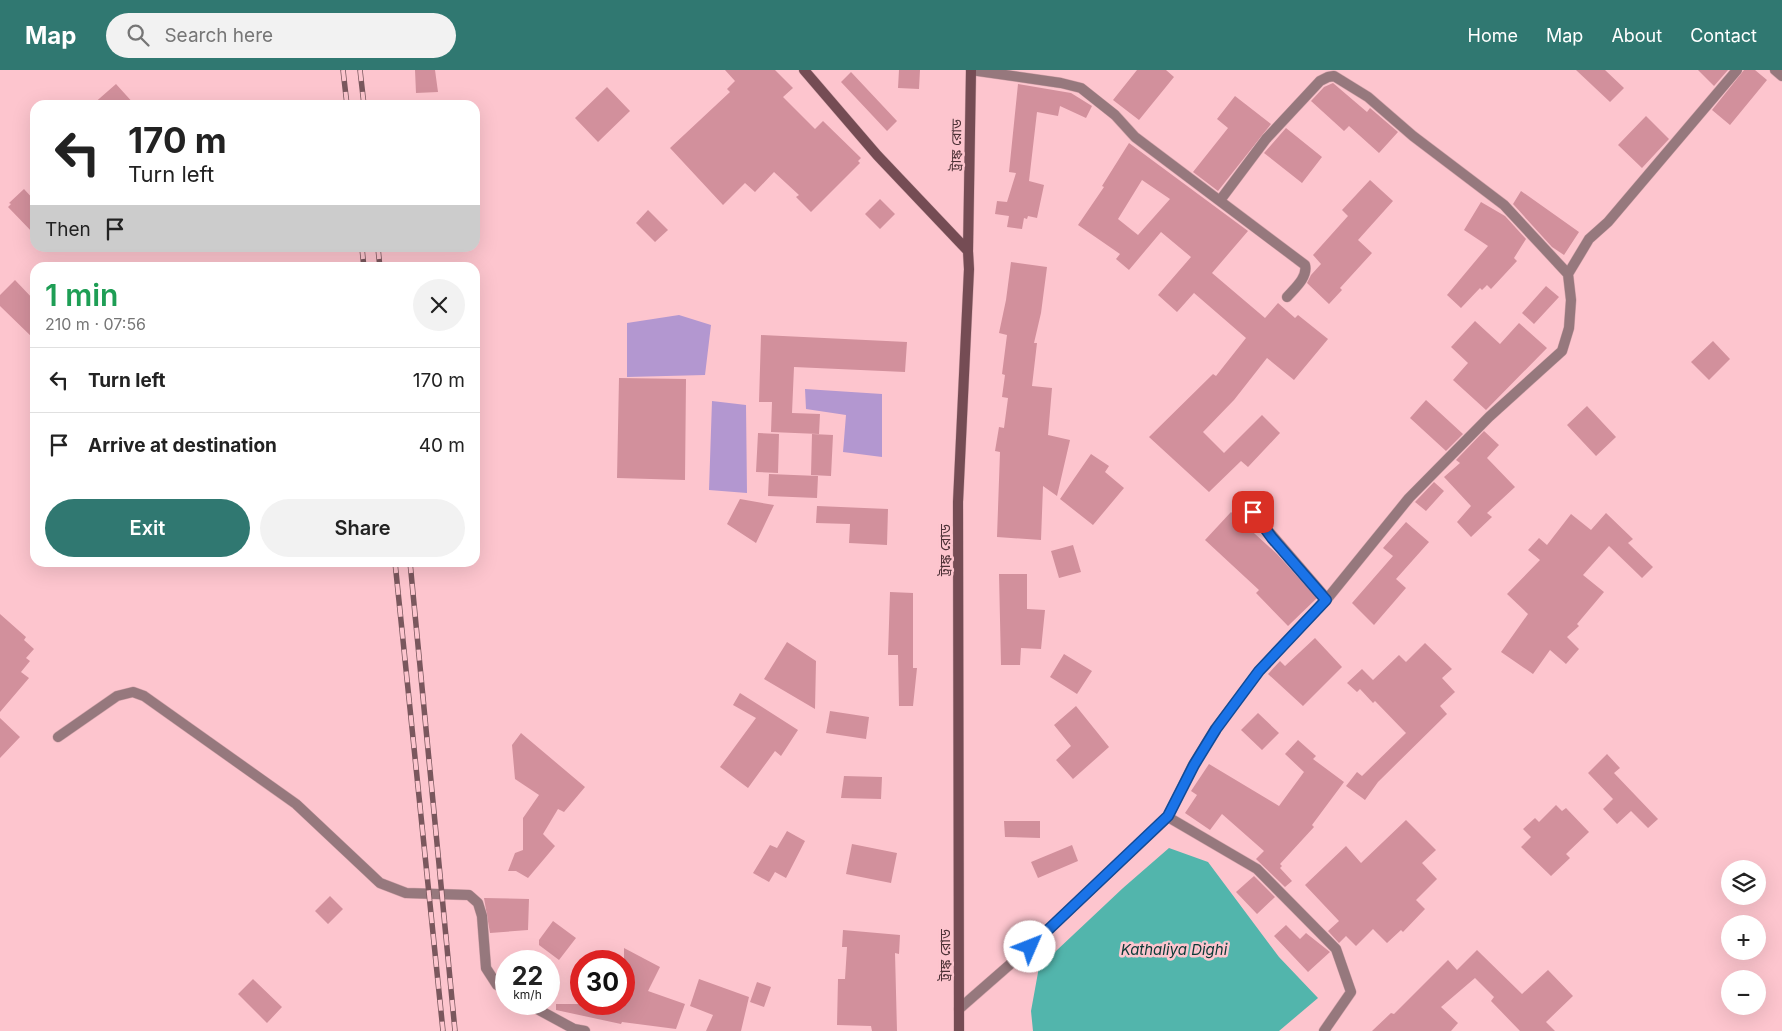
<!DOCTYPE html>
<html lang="en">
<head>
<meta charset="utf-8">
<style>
	:root { --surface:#fff; --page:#f2f2f2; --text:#222; --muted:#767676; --line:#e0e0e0; --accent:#307871 }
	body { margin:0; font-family:Inter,"Noto Sans Bengali",sans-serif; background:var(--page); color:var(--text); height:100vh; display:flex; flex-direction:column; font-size:19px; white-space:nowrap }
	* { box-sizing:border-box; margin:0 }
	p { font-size:16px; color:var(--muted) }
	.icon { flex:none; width:28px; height:28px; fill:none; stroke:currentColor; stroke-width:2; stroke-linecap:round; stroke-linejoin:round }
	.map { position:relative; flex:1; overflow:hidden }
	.drawer { position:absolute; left:30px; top:192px; width:450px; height:305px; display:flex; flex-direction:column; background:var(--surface); border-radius:15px; box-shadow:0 5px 20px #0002 }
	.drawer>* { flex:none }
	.hud { position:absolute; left:30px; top:30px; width:450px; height:152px; border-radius:15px; box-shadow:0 5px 20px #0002; background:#fff; color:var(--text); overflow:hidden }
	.buttons { position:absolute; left:1721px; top:790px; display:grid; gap:10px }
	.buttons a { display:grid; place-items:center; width:45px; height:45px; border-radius:50%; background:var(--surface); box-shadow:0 5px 20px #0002; font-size:25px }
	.speed { position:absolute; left:495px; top:880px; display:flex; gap:10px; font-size:25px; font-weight:700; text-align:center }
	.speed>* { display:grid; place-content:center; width:65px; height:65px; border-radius:50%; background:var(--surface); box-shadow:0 5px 20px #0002; line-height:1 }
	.speed small { font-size:12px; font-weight:400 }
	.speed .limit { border:8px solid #d22; background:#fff; color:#111 }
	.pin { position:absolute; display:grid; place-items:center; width:42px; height:42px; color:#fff; margin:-21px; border-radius:10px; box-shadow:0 2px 8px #0006 }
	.me { position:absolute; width:55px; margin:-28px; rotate:46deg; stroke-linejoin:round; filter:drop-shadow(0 0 4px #0008) }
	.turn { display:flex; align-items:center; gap:18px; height:105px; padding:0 15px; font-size:22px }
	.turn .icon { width:65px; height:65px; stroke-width:2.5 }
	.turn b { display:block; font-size:35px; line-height:42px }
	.then { display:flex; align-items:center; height:48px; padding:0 15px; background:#0003; gap:10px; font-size:19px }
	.round { display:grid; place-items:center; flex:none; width:52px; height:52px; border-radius:26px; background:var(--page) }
	.overview { display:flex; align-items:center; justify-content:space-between; height:85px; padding:0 15px }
	h1 { font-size:30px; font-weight:600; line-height:38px; color:#1e9e55 }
	.button { display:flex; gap:10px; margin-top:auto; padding:10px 15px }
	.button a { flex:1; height:58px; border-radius:30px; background:var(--accent); color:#fff; font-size:20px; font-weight:600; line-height:58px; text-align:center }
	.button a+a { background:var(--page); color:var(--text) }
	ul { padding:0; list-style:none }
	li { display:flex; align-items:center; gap:15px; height:65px; padding:0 15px; border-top:1px solid var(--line) }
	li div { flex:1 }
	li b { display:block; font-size:19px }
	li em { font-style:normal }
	header { display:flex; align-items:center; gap:30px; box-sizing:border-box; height:70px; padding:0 25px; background:var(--accent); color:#fff }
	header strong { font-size:24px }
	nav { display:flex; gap:28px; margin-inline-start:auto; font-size:18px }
	.search { width:350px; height:45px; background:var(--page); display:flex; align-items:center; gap:12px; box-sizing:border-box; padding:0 18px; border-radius:28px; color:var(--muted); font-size:19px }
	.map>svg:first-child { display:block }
	.green { fill:#b397d0 }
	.water { fill:#52b5ac }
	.building { fill:#d2909c; fill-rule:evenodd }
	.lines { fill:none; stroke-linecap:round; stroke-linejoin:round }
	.street-casing { stroke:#d6a5ad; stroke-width:11 }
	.secondary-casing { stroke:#d6a5ad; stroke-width:11 }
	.street { stroke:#96787d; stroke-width:10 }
	.secondary { stroke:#754c54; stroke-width:10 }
	.rail-casing { stroke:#7a575d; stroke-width:5.5 }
	.rail { stroke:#fdc5ce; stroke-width:4; stroke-dasharray:11; stroke-linecap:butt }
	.route-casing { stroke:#114b97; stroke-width:12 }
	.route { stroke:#1a73e8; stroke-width:9 }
	.labels { text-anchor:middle; stroke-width:5; stroke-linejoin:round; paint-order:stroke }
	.street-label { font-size:14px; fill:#4e3237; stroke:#fdc5ce }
	.water-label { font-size:15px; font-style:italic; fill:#0b3a37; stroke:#fdc5ce }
</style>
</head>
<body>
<header>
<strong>Map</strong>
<div class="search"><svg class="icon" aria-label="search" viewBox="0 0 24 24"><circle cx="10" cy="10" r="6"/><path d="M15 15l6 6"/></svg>Search here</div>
<nav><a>Home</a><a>Map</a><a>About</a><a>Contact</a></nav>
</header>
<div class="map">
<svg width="1782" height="961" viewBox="0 0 1782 961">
	<rect width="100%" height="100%" fill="#fdc5ce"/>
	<path class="green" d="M 679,245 L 711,255 L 705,305 L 627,307 L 627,253 Z
		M 805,319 L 882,324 L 882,387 L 843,382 L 846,345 L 806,339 Z
		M 712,331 L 746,335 L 747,423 L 709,420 Z"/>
	<path class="water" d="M 1169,778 L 1208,792 L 1279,887 L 1318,928 L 1279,961 L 1033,961 L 1031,941 L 1039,897 L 1123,818 Z"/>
	<path class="building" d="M 415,0 L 435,0 L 438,22 L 416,23 Z
		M 725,0 L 775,0 L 793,18 L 783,27 L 815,59 L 823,51 L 861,88 L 858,91 L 860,93 L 811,142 L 796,127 L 799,125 L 774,102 L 755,122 L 745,113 L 723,135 L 670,78 L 730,22 L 727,19 L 735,11 Z
		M 899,0 L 920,0 L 919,19 L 898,18 Z
		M 1137,0 L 1166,0 L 1174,7 L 1139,50 L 1113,30 Z
		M 1576,0 L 1605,0 L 1624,18 L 1610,32 Z
		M 1698,0 L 1728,0 L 1714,16 Z
		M 1744,0 L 1755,0 L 1767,10 L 1730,55 L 1712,40 Z
		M 851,2 L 897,51 L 887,61 L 841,12 Z
		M 1333,13 L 1367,42 L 1370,38 L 1398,62 L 1379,83 L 1349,56 L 1344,61 L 1311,31 L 1324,17 Z
		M 116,14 L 135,35 L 92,35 Z
		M 1018,14 L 1071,23 L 1092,36 L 1086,48 L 1060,36 L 1058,46 L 1037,42 L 1029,111 L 1044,115 L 1037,148 L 1028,146 L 1027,149 L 1024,148 L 1022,159 L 1007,157 L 1009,146 L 995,144 L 997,131 L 1007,132 L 1016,103 L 1009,102 Z
		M 607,17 L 630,41 L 598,72 L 575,48 Z
		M 1235,26 L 1271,54 L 1218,121 L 1193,102 L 1228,58 L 1217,49 Z
		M 1646,46 L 1669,69 L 1642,98 L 1618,75 Z
		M 1286,58 L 1322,87 L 1302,113 L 1264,83 Z
		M 1129,73 L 1248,161 L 1212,203 L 1265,248 L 1278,233 L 1295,248 L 1298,245 L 1328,269 L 1294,310 L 1267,288 L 1234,330 L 1203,362 L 1224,383 L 1262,345 L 1280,363 L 1248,397 L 1241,391 L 1209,422 L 1149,367 L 1213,304 L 1216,306 L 1246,268 L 1194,223 L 1177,242 L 1158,225 L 1191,187 L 1161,162 L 1129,200 L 1116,189 L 1120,184 L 1078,155 L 1104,117 L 1102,116 ZM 1142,110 L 1170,129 L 1138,165 L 1118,149 Z
		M 1370,110 L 1393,131 L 1358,170 L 1372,183 L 1340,218 L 1342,220 L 1329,234 L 1307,213 L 1311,205 L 1321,194 L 1313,185 L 1348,146 L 1342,140 Z
		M 24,119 L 35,131 L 35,165 L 8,137 L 11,134 L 9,133 Z
		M 1521,121 L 1579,162 L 1564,185 L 1552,177 L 1513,134 Z
		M 880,129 L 895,144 L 880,159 L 865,144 Z
		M 1481,132 L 1505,146 L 1526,169 L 1514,188 L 1517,191 L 1491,219 L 1487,215 L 1482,220 L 1480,218 L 1461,238 L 1447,225 L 1488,176 L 1464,160 Z
		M 648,140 L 668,160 L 655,172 L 636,153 Z
		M 1011,192 L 1047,197 L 1041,243 L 1034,273 L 1037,273 L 1032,316 L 1052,318 L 1048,365 L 1070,370 L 1057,426 L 1043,416 L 1041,470 L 997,467 L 1000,382 L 995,381 L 999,357 L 1004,358 L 1008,328 L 1002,327 L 1005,305 L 1002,304 L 1007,265 L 999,263 L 1006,230 Z
		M 15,210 L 35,231 L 35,270 L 0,236 L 0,225 Z
		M 1546,216 L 1559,227 L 1534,254 L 1522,243 Z
		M 1475,251 L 1500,274 L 1519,253 L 1547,278 L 1486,340 L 1453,310 L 1468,293 L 1451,277 Z
		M 761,265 L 907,272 L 905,302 L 794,297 L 792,343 L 820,344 L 819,364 L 771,362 L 772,332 L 759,332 Z
		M 1713,271 L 1730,289 L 1709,310 L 1691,292 Z
		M 619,308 L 686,309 L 685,410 L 617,408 Z
		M 1426,330 L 1463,364 L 1446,381 L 1410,348 Z
		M 1587,336 L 1616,367 L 1596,386 L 1567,355 Z
		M 1484,361 L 1499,375 L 1487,388 L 1515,417 L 1487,443 L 1492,447 L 1471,467 L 1457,452 L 1471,436 L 1444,407 L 1460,393 L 1456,390 Z
		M 758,363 L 779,364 L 778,403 L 756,402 Z
		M 812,364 L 833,365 L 831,406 L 811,405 Z
		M 1091,384 L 1109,396 L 1105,402 L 1124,418 L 1093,455 L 1060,429 Z
		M 769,404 L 818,406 L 817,428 L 768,426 Z
		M 1434,412 L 1444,421 L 1426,441 L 1415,432 Z
		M 740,429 L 774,435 L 756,473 L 727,454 Z
		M 817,436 L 888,439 L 887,475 L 849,473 L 850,454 L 816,453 Z
		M 1231,442 L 1277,484 L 1317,528 L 1288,556 L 1256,523 L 1259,520 L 1205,470 Z
		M 1606,443 L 1633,469 L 1628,473 L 1653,497 L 1642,508 L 1609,476 L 1583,505 L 1604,522 L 1577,554 L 1579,556 L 1567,567 L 1579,579 L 1566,594 L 1550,580 L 1533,604 L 1501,582 L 1528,544 L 1507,524 L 1540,490 L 1528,480 L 1539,468 L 1547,475 L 1571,444 L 1591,460 Z
		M 1406,452 L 1429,472 L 1396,509 L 1406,518 L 1374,555 L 1352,533 L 1393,486 L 1383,478 Z
		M 1073,475 L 1081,502 L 1059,508 L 1051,481 Z
		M 999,504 L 1027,504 L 1027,539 L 1045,540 L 1041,579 L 1021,578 L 1020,595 L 1001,595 Z
		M 890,522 L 913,523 L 913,598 L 917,598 L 913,636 L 899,636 L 898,585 L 888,585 Z
		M 0,544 L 26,567 L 24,570 L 34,579 L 26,588 L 30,591 L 21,602 L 29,608 L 0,642 Z
		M 1315,568 L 1342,597 L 1303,636 L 1268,604 L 1280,591 L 1285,596 Z
		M 787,572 L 816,591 L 815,639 L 764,609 Z
		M 1425,573 L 1452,599 L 1442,608 L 1455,622 L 1440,636 L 1447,644 L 1378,712 L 1365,730 L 1346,716 L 1357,702 L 1362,706 L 1406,663 L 1375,631 L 1373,633 L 1360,619 L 1357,622 L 1347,613 L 1362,599 L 1373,610 L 1399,585 L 1406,592 Z
		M 1064,584 L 1092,601 L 1077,624 L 1050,607 Z
		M 740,623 L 798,660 L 781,686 L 775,681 L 748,718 L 720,697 L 756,648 L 733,635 Z
		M 1076,636 L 1109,677 L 1073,709 L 1056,690 L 1071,676 L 1054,655 Z
		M 830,641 L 869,647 L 866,669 L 826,663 Z
		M 1258,643 L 1279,663 L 1262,680 L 1241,660 Z
		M 0,648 L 20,667 L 0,688 Z
		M 521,663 L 585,717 L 564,742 L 558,739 L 543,764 L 555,776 L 528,808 L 516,801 L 508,801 L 515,783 L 523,780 L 523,748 L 539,725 L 515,709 L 512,675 Z
		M 1298,670 L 1316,686 L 1313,689 L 1344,712 L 1312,755 L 1314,757 L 1280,794 L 1282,796 L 1280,798 L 1292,811 L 1285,817 L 1256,789 L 1264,781 L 1222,744 L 1210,760 L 1185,743 L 1197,725 L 1191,721 L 1209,694 L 1279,736 L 1304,702 L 1285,684 Z
		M 1607,684 L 1620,698 L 1614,703 L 1658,749 L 1648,758 L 1631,741 L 1617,754 L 1603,739 L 1613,729 L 1588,703 Z
		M 844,706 L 882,707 L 881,729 L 841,728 Z
		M 1556,735 L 1562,741 L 1566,738 L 1589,762 L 1566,784 L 1570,788 L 1551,806 L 1521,777 L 1531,767 L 1523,759 L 1535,748 L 1539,752 Z
		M 1406,750 L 1436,780 L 1422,793 L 1437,809 L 1416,830 L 1425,839 L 1403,862 L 1401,860 L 1387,873 L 1373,859 L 1356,876 L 1346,866 L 1339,873 L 1328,861 L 1339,851 L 1305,815 L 1346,776 L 1361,793 Z
		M 1004,751 L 1040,751 L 1040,768 L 1005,767 Z
		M 787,761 L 805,771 L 786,808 L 775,802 L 769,812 L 753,803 L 770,775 L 777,778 Z
		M 852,774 L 897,783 L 891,813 L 846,804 Z
		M 1072,775 L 1078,791 L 1038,808 L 1031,792 Z
		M 1254,806 L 1275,827 L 1257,844 L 1236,822 Z
		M 330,826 L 343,839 L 328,854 L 315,841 Z
		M 484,828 L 529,829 L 528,860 L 490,863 Z
		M 553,851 L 576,868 L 559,890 L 539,875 L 539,870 Z
		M 1286,855 L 1300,869 L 1306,863 L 1330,882 L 1308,902 L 1274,866 Z
		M 843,860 L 900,865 L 899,884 L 895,883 L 897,961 L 872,961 L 871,956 L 837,955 L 838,909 L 845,909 L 847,877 L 842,877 Z
		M 624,878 L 660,897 L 648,921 L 685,934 L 676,959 L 622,952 L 621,954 L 556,940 L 556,934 L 624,934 Z
		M 1477,880 L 1522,924 L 1548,900 L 1573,926 L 1546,952 L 1555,961 L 1520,961 L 1491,931 L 1494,927 L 1475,908 L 1441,937 L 1458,953 L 1451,961 L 1372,961 L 1391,943 L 1394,944 L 1448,890 L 1457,900 Z
		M 253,909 L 282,937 L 267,953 L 238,924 Z
		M 699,909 L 749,927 L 741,961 L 706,961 L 713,945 L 690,936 Z
		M 757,912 L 771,917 L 764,937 L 750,932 Z"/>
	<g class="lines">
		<g class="street-casing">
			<path id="street" d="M 971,0 L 1061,13 L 1081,18 L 1115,45 L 1135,67 L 1305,195 C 1308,207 1295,218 1287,227
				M 1775,0 L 1782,6
				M 1221,129 L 1266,69 L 1320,11 L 1328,7 L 1334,6 L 1368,27 L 1413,66 L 1504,135 L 1568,204
				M 1246,435 L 1327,529
				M 58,667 L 117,626 L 133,622 L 144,626 L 296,734 L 380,813 L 406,823 L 469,825 L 478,833 L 482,846 L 486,898 L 497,915 L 506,920
				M 1168,747 L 1257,799 L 1336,879 L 1351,922 L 1324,961
				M 528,934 L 574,959 L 585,961
				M 959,939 L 1030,877 L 1168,747 L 1193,695 L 1215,659 L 1259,601 L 1327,529 L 1409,428 L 1489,347 L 1562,281 L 1569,258 L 1571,230 L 1568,204 L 1589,169 L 1608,152 L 1737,0"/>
		</g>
		<g class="secondary-casing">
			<path id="secondary" d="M 804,0 L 877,85 L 968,181
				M 959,961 L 958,432 L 969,199 L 968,181 L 971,0"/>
		</g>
		<use href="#street" class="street"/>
		<use href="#secondary" class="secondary"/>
		<g class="rail-casing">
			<path id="rail" d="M 343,0 L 347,35
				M 360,0 L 364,35
				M 362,178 L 364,198
				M 378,178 L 380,198
				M 395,492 L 443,961
				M 410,492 L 455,961"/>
		</g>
		<use href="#rail" class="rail"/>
	</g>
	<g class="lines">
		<g class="route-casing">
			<path id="route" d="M 1030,877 L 1168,746 L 1194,695 L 1216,659 L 1259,601 L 1326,530 L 1272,468 L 1253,442"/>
		</g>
		<use href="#route" class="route"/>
	</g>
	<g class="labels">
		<g class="street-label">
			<text transform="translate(956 75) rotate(-89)" y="5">ট্রাঙ্ক রোড</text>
			<text transform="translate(945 480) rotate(-90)" y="5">ট্রাঙ্ক রোড</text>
			<text transform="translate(945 885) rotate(-90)" y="5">ট্রাঙ্ক রোড</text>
		</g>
		<g class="water-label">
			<text x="1174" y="885">Kathaliya Dighi</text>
		</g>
	</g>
</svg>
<div class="buttons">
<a><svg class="icon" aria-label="layers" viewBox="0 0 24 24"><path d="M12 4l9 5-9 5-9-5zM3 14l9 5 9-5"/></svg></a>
<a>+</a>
<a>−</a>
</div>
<div class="speed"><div>22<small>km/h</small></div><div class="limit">30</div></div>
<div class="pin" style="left:1253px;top:442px;background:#d93025"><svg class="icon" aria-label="arrive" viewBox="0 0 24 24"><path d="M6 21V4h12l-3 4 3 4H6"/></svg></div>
<svg class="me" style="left:1030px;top:877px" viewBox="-20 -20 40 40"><circle r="19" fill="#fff"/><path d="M0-13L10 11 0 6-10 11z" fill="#1a73e8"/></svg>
<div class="hud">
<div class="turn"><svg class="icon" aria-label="left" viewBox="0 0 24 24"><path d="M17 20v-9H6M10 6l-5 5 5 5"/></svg><div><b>170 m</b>Turn left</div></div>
<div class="then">Then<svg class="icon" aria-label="arrive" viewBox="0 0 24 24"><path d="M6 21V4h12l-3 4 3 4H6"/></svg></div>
</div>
<section class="drawer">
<div class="overview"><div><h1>1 min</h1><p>210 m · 07:56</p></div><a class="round"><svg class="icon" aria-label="close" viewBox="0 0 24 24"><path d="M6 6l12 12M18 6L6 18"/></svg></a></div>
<ul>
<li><svg class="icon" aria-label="left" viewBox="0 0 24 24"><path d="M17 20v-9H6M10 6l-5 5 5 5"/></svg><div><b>Turn left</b></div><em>170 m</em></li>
<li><svg class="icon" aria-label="arrive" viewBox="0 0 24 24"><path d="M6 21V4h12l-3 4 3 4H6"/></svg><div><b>Arrive at destination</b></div><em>40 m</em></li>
</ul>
<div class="button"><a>Exit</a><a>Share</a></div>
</section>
</div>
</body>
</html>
